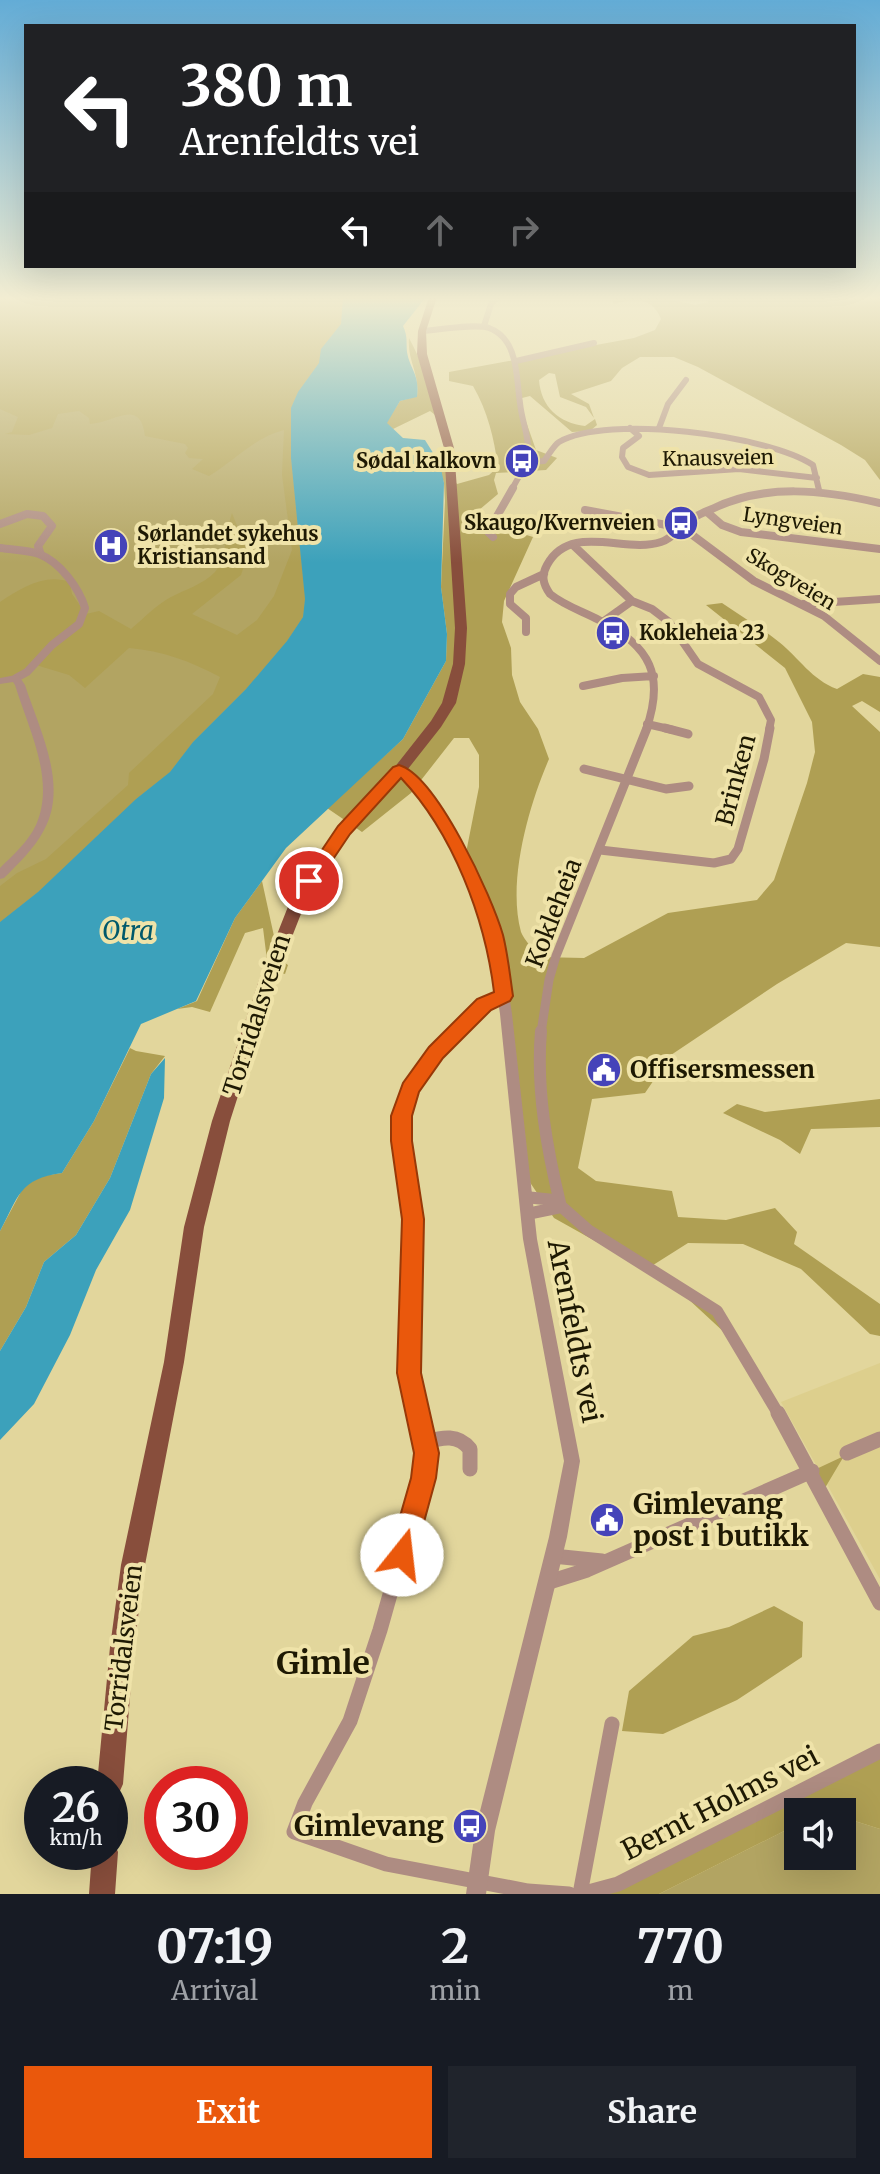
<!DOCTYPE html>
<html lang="en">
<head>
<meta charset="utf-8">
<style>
	:root { --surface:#171b24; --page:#20242c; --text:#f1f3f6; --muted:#9ea1a6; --accent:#ea580c }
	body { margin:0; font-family:Merriweather,serif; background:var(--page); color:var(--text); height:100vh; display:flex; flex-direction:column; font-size:30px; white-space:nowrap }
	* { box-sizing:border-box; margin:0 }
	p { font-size:26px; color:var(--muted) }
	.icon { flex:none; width:44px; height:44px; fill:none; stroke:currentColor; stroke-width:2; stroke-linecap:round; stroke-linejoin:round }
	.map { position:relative; height:1894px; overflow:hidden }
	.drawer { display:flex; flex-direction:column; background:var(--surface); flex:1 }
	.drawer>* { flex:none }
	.top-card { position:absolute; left:24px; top:24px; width:832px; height:244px; border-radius:0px; box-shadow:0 8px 32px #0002; background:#202124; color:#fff; overflow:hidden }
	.tools { position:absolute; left:784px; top:1798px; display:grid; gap:16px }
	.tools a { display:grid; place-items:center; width:72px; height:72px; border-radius:0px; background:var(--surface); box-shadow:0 8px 32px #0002; font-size:40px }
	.speed { position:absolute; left:24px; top:1766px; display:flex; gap:16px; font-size:40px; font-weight:700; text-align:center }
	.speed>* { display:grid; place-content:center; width:104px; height:104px; border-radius:50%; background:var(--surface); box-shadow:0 8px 32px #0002; line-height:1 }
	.speed small { font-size:20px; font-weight:400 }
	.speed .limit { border:12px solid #d22; background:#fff; color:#111 }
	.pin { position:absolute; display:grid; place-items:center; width:68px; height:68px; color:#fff; margin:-34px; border:4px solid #fff; border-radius:50%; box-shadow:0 2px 8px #0007 }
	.me { position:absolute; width:88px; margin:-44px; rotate:16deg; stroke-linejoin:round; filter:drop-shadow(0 0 6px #0008) }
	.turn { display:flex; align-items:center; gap:28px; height:168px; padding:0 24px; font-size:36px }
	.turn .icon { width:104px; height:104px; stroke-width:2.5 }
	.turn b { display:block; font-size:56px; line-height:68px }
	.lanes { display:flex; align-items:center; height:76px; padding:0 24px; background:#0003; justify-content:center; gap:40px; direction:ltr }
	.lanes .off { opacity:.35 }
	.eta { display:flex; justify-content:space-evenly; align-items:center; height:136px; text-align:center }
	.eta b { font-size:48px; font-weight:700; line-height:56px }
	.button { display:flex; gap:16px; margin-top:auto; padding:16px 24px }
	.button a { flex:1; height:92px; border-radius:0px; background:var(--accent); color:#fff; font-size:32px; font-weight:700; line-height:92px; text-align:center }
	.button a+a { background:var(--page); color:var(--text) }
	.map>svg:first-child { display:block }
	.built { fill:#ddcf8d }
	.green { fill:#b2a462 }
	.forest { fill:#af9f53 }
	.water { fill:#3ca1bb }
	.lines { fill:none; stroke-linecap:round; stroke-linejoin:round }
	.minor-far4 { stroke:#ae8c82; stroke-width:6 }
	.minor-far3 { stroke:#ae8c82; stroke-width:8 }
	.minor-far2 { stroke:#ae8c82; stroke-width:9 }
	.minor-far1 { stroke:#ae8c82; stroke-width:12 }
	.minor { stroke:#ae8c82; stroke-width:15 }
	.tertiary { fill:#ae8c82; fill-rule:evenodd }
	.primary { fill:#884e3c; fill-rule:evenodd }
	.route { fill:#ea580c; stroke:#983908; stroke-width:2 }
	.labels { text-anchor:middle; stroke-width:8; stroke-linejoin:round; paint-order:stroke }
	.far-street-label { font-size:20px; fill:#1e1903; stroke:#efe3a9 }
	.far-poi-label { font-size:20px; font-weight:bold; fill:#1e1903; stroke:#efe3a9; text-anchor:end }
	.street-label { font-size:24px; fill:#1e1903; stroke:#efe3a9 }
	.poi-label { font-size:24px; font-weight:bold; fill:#1e1903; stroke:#efe3a9; text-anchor:start }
	.water-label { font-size:26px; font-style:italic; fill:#00596b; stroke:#efe3a9 }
	.near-street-label { font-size:28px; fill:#1e1903; stroke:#efe3a9 }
	.near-poi-label { font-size:28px; font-weight:bold; fill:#1e1903; stroke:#efe3a9; text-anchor:start }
	.near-neighbourhood-label { font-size:32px; font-weight:bold; fill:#1e1903; stroke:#efe3a9 }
</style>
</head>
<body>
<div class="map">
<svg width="880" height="1894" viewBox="0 0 880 1894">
	<rect width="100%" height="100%" fill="#e2d69c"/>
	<path class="built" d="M 880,1363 L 880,1579 L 781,1402 Z"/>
	<path class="green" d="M 0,297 L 366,297 L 340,608 L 0,1021 Z
		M 842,1817 L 880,1829 L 880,1894 L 659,1894 L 798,1824 L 798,1856 L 842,1856 Z"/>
	<path class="forest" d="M 0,297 L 343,297 L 341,324 L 322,349 L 319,363 L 298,392 L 291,408 L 291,458 L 305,599 L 303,617 L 287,641 L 246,689 L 193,742 L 170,772 L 136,799 L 38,892 L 0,922 L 0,886 L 17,873 L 46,859 L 128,785 L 129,773 L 213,694 L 220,677 C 190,661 163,651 129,648 L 85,688 L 69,675 L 36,665 L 14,680 L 0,683 L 0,602 C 21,588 45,573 70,582 L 72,594 L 86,614 L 99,611 L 131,629 C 143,619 156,605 171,597 C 184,590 204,584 215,572 C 226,560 226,530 232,513 L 248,554 L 241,575 L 192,614 L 237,635 L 257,620 L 274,596 L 292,550 L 282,475 L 284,430 C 255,437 234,461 209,476 L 192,469 L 203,459 L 189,458 L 185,453 L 188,448 L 185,444 L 145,436 C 140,397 114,423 90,424 L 89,418 L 79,411 L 58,414 L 52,428 L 29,435 L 5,434 L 12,432 L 18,417 L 0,409 Z
		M 610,297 L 658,297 L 695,305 L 708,302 L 708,297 L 880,297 L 880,480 L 865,460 L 841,445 L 698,367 L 674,357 L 640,357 L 622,368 L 611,381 L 571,394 L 589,404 L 594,418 L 586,407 L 560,397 L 555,374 L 549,373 L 539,380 C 541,407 559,423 585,426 L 595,419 L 597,425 L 590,431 L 572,432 L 530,396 L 522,398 L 523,413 L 536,450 L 557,458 L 546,470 L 496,473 L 494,480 L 498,494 L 479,510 L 479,520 L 533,537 L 504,601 L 502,622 L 511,648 L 512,675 L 520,702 L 538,729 L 549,759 C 529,805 507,881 521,932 C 524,940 534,950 539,957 L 584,958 L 668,913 L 757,900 L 774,880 L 807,783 L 815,752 L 812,722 L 785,668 L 706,605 L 722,603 C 741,616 761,628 779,642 C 799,658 812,680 837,689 L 863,674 L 880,677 L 880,712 L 862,701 L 852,706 L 880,732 L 880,947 L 846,943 L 777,984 L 671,1055 L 645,1093 L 592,1099 L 578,1168 L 596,1181 L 672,1191 L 678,1217 L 726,1220 L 775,1208 L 797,1232 L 794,1244 L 880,1304 L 880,1336 L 870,1334 L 801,1269 L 743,1244 L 688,1243 L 650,1267 L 706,1301 L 794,1439 L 812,1471 L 844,1456 L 822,1493 L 843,1532 L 767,1398 L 726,1334 L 672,1284 L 554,1218 L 529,1181 L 510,1073 L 505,1024 L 465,858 L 479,787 L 479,755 L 469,738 L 454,738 L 411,793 L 362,832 L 327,808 L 403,739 L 446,661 L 447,634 L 441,587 L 445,501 L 444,483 L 435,454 L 447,450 C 445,434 445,421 430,411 L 393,429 L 386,423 L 400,401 L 417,396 C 420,374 407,360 409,338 C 432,382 448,430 453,480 L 457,484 L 489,475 L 498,467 C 494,438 488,412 473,386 L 449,381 L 449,372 L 634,338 L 655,330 L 661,319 C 652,297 635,298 614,304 Z
		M 262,881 L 279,959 L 288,965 L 285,974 L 268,968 L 263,928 L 245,933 L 210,1012 L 192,1007 L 177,1009 L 197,1001 L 235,918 Z
		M 130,1048 L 136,1051 L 165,1056 L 151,1074 L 110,1178 L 76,1235 L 44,1262 L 26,1307 L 0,1351 L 0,1231 L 24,1186 L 42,1176 L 62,1173 L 94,1121 Z
		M 880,1099 L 880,1127 L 811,1129 L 800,1154 L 780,1140 L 723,1113 L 737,1104 L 765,1112 Z
		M 774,1606 L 803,1622 L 802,1657 L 737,1700 L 663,1734 L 622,1731 L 629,1691 L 693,1636 L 729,1627 Z
		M 880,1754 L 880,1829 L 842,1817 L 842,1812 L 798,1812 L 798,1824 L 659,1894 L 608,1894 Z"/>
	<path class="water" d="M 343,297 L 426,297 L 403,326 C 408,337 406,341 407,352 C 410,370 420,374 417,397 L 400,401 L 387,423 L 403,438 L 425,440 L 440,464 L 444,483 L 441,587 L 447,634 L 446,661 L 403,739 L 286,848 L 235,918 L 196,1001 L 141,1024 L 94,1121 L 62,1173 C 19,1179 19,1196 0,1231 L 0,922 L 38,892 L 136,799 L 170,772 L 193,742 L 246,689 L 287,641 L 303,617 L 305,599 L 291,458 L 291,408 L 298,392 L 319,363 L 321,349 L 341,324 Z
		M 165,1058 L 164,1098 L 130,1210 L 96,1270 L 70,1335 L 34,1404 L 0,1440 L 0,1351 L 26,1307 L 44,1262 L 76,1235 L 110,1178 L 151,1074 Z"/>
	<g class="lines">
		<path class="minor-far4" d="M 484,326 L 491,304 L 498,297
			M 422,331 C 438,330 476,323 489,328 C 519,339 516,378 520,403 C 522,423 530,437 528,457 C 527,467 516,479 512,490
			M 516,361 L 594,343
			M 630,428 L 639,436 L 623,448 L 622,457 L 628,467 L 649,475 L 739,469 L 817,478
			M 659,428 L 668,404 L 686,380
			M 528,462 L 544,461 C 549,455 553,446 559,442 C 607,414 768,435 813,465 L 819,490"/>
		<path class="minor-far3" d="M 585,510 L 683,528 L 754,581 L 824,616 L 880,661
			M 707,512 L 722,525 L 741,532 L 880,549
			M 0,524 L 27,514 L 43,516 L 52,526 L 38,546 L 41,555
			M 493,537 L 488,532 L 513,488
			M 573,545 L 632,601 L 652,609 L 669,622 L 698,664 L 759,697 L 771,720 L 769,730
			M 0,548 C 13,550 27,550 39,554 C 60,562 79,588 85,608 L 79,624 L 52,645 L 27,672 L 16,678
			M 803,604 L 880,599
			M 604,621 L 632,601
			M 526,632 L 526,618 L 510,604 L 510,594 L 516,587 L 544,574
			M 583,686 L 622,678 L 654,676
			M 647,724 L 673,730
			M 646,730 C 665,676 651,646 599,620 C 582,611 565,606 550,594 C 543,584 541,576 547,565 C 570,522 625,554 661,542 C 674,538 679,527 690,520 C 696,516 704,512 712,509 C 765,483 824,490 880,503"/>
		<path class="minor-far2" d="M 665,728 L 688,734
			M 584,769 L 666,789 L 689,786
			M 600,850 L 714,863 L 731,859 L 738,849 L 764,759 L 770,728
			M 455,1033 L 484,1004 L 504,996
			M 541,1033 L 549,980 L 556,956 L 647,728"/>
		<path class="minor-far1" d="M 541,1031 C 536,1090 547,1150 561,1207
			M 525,1197 L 554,1200 L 588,1230 L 717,1311 L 779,1415
			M 527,1214 L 561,1207
			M 419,1415 L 409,1373 L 413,1219 L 402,1141 L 402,1116 L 410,1089 L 436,1052 L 457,1031"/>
		<path class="minor" d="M 419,1413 L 426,1442 L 426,1467 L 380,1630 L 350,1721 L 305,1803 L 294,1832 L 386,1864 L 528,1891 L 569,1894
			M 778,1413 L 880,1603
			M 426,1442 C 443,1437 458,1434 470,1449 L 470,1469
			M 847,1453 L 880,1439
			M 553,1556 L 602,1561
			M 546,1583 L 587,1570 L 812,1471
			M 580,1894 L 612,1724
			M 581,1894 L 618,1884 L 880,1751"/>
		<path class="tertiary" d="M 16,675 L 19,676 L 25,685 C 39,729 69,785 44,830 C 34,849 19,863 4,878 L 0,879 L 0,868 C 13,855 28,842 36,825 C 56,780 28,728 15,685 L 13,682 L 0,684 L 0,678 Z
			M 399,767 L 411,772 L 440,808 L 486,897 L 500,935 L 512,1014 L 537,1239 L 580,1461 L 567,1537 L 495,1831 L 486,1894 L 466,1894 L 475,1831 L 549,1537 L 564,1461 L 523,1239 L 500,1014 L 488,935 L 474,897 L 432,813 L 403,778 L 394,771 Z"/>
		<path class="primary" d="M 429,297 L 437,297 L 426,331 L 427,354 L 454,448 L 467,628 L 465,664 L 456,703 L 441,727 L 404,774 L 349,834 L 308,896 L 275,980 L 230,1121 L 204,1227 L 184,1362 L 145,1565 L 134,1647 L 123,1784 L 119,1793 L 110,1797 L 110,1784 L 97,1784 L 110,1647 L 121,1565 L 164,1362 L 184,1227 L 212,1121 L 259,980 L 293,894 L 339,826 L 394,768 L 431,721 L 442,703 L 453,664 L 455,628 L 444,448 L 417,354 L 418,331 Z
			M 110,1841 L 114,1843 L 118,1852 L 115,1894 L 89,1894 L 92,1852 L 110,1852 Z"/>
	</g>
	<linearGradient id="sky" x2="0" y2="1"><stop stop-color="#63acd6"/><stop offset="0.53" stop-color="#f2edd2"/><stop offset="1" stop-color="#f2edd2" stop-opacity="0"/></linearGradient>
	<rect width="880" height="563" fill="url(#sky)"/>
	<path class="route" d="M 399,765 C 437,776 492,897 503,935 C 508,955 510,976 513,996 L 510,1001 L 491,1010 L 443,1058 L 419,1092 L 412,1116 L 412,1141 L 424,1219 L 421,1373 L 439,1453 L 436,1478 L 415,1555 L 411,1564 L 402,1568 L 393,1564 L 389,1555 L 411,1478 L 414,1453 L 397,1373 L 402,1219 L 391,1141 L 391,1116 L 403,1083 L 429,1047 L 477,999 L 494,992 C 485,918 453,833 401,778 L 350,834 L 315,886 L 309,887 L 301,881 L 338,826 L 393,767 Z"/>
	<defs>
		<g id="bus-disc" transform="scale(1.8)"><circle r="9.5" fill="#4543b9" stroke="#efe3a9"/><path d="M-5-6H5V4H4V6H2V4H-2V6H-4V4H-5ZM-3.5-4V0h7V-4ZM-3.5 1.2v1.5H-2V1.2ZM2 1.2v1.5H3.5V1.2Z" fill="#fff"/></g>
		<g id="hospital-disc" transform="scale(1.8)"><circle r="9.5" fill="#4543b9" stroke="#efe3a9"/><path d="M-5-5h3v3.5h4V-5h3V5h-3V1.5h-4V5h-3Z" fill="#fff"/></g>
		<g id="civic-disc" transform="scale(1.8)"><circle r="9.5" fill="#4543b9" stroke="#efe3a9"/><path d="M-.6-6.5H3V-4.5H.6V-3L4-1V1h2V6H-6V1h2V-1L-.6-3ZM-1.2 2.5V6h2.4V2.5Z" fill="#fff"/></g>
	</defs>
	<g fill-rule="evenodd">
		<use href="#bus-disc" x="522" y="461"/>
		<use href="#bus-disc" x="681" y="523"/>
		<use href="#hospital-disc" x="111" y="546"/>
		<use href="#bus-disc" x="613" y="633"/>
		<use href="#civic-disc" x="604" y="1070"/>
		<use href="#civic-disc" x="607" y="1520"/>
		<use href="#bus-disc" x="470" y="1826"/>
	</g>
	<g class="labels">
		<g class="far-street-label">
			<text transform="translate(718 458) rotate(-1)" y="7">Knausveien</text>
			<text transform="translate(793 521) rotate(8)" y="7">Lyngveien</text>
			<text transform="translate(791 579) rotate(31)" y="7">Skogveien</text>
		</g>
		<g class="far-poi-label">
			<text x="496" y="468">Sødal kalkovn</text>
			<text x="655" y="530">Skaugo/Kvernveien</text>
			<text x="137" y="541" text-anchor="start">Sørlandet sykehus<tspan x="137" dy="23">Kristiansand</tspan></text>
			<text x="639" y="640" text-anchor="start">Kokleheia 23</text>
		</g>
		<g class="street-label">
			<text transform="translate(736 780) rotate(-75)" y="8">Brinken</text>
			<text transform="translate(554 913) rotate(-69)" y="8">Kokleheia</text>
			<text transform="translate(257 1015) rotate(-72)" y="8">Torridalsveien</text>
			<text transform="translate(124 1648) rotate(-83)" y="8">Torridalsveien</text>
		</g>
		<g class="poi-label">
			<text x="630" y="1078">Offisersmessen</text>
		</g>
		<g class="water-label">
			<text x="128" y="940">Otra</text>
		</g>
		<g class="near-street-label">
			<text transform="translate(575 1331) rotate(79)" y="10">Arenfeldts vei</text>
			<text transform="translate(720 1803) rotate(-27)" y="10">Bernt Holms vei</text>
		</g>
		<g class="near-poi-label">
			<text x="633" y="1514">Gimlevang<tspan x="633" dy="32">post i butikk</tspan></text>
			<text x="444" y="1836" text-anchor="end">Gimlevang</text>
		</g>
		<g class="near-neighbourhood-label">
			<text x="323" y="1674">Gimle</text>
		</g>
	</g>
</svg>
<div class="tools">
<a><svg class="icon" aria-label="sound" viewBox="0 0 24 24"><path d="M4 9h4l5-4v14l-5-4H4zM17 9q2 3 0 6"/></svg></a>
</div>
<div class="speed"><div>26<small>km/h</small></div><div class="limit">30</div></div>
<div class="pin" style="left:309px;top:881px;background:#d93025"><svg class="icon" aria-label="arrive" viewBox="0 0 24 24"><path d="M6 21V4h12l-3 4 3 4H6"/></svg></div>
<svg class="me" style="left:402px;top:1555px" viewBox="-20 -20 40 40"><circle r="19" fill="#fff"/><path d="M0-13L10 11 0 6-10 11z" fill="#ea580c"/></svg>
<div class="top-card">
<div class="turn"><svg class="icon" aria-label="left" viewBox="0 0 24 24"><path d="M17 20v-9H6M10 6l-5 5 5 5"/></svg><div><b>380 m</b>Arenfeldts vei</div></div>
<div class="lanes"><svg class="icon" aria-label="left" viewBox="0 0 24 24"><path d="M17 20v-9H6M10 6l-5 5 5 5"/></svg><svg class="icon off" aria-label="ahead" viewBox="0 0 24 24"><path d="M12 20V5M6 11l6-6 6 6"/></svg><svg class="icon off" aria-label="right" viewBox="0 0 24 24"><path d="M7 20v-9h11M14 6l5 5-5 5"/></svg></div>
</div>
</div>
<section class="drawer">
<div class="eta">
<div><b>07:19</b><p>Arrival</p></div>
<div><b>2</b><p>min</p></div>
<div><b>770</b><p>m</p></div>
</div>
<div class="button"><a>Exit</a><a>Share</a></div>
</section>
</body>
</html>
